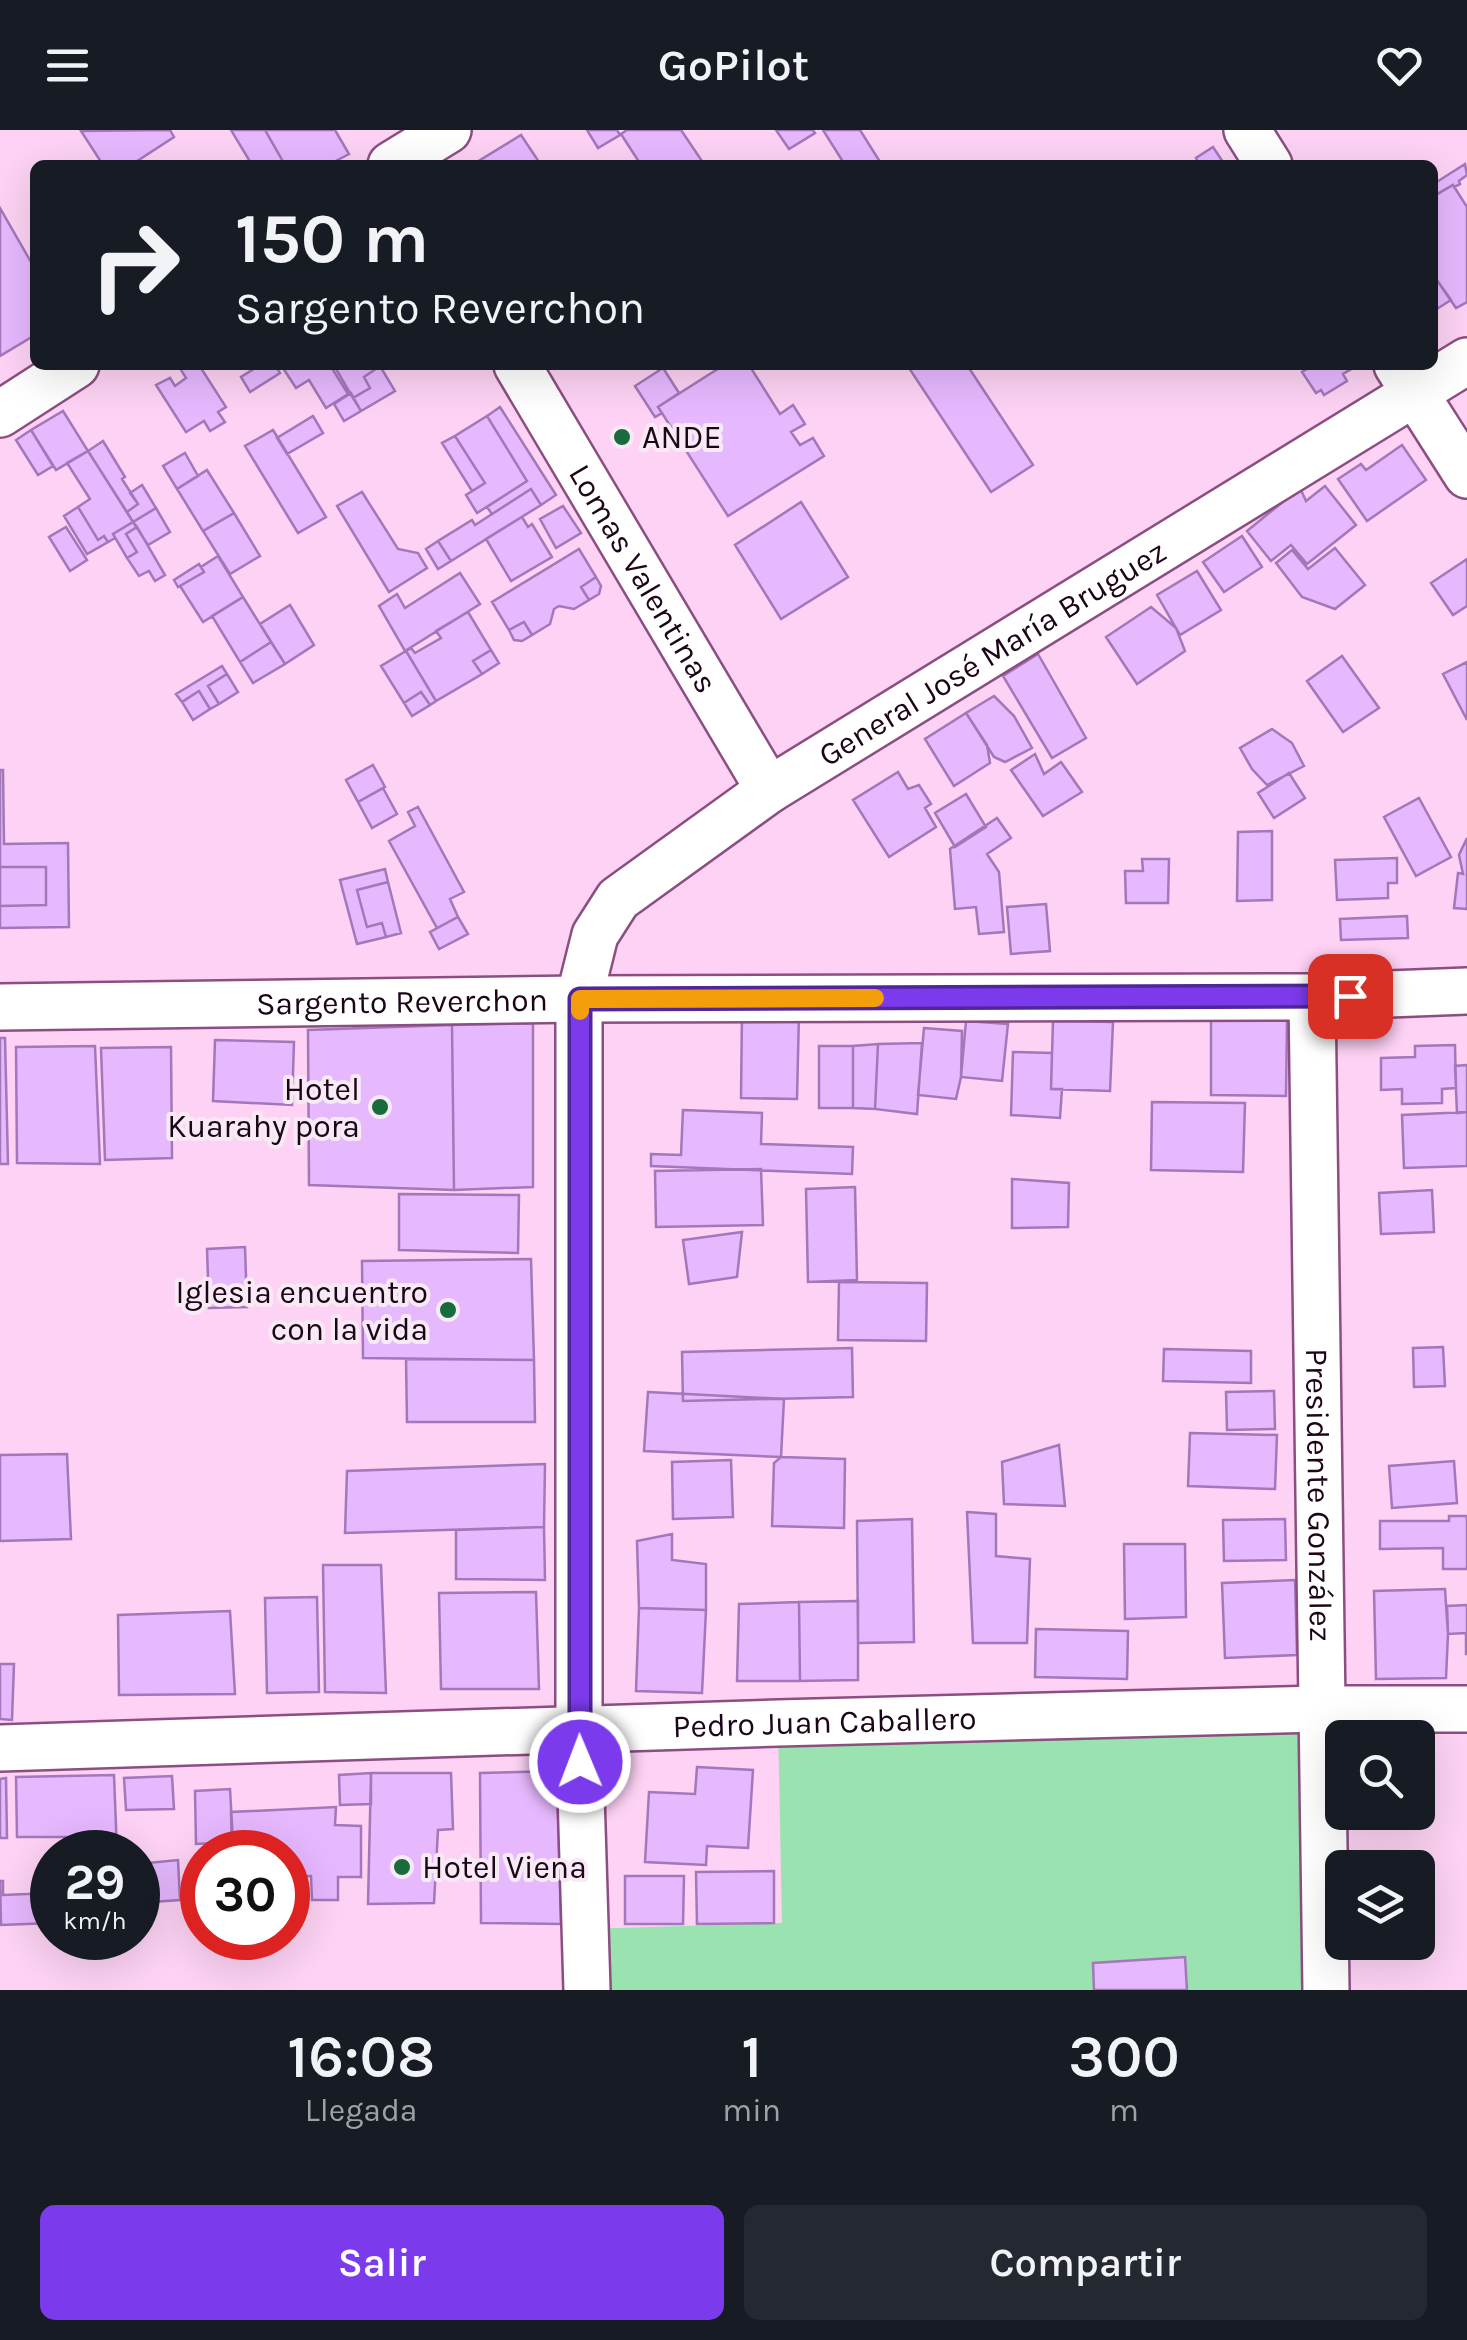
<!DOCTYPE html>
<html lang="es">
<head>
<meta charset="utf-8">
<style>
	:root { --surface:#171b24; --page:#242831; --text:#f1f3f6; --muted:#9ea1a6; --accent:#7c3aed }
	body { margin:0; font-family:Karla,sans-serif; background:var(--page); color:var(--text); height:100vh; display:flex; flex-direction:column; font-size:38px; white-space:nowrap }
	* { box-sizing:border-box; margin:0 }
	p { font-size:32px; color:var(--muted) }
	.icon { flex:none; width:55px; height:55px; fill:none; stroke:currentColor; stroke-width:2; stroke-linecap:round; stroke-linejoin:round }
	.map { position:relative; height:1860px; overflow:hidden }
	.drawer { display:flex; flex-direction:column; background:var(--surface); flex:1 }
	.drawer>* { flex:none }
	.guide { position:absolute; left:30px; top:30px; width:1408px; height:210px; border-radius:15px; box-shadow:0 10px 40px #0002; background:#171b24; color:var(--text); overflow:hidden }
	.tools { position:absolute; left:1325px; top:1590px; display:grid; gap:20px }
	.tools a { display:grid; place-items:center; width:110px; height:110px; border-radius:15px; background:var(--surface); box-shadow:0 10px 40px #0002; font-size:50px }
	.speed { position:absolute; left:30px; top:1700px; display:flex; gap:20px; font-size:50px; font-weight:700; text-align:center }
	.speed>* { display:grid; place-content:center; width:130px; height:130px; border-radius:50%; background:var(--surface); box-shadow:0 10px 40px #0002; line-height:1 }
	.speed small { font-size:25px; font-weight:400 }
	.speed .limit { border:15px solid #d22; background:#fff; color:#111 }
	.pin { position:absolute; display:grid; place-items:center; width:85px; height:85px; color:#fff; margin:-42px; border-radius:20px; box-shadow:0 5px 15px #0006 }
	.me { position:absolute; width:110px; margin:-55px; rotate:359deg; stroke-linejoin:round; filter:drop-shadow(0 0 8px #0008) }
	.turn { display:flex; align-items:center; gap:35px; height:210px; padding:0 40px; font-size:45px }
	.turn .icon { width:130px; height:130px; stroke-width:2.5 }
	.turn b { display:block; font-size:70px; line-height:85px }
	.eta { display:flex; justify-content:space-evenly; align-items:center; height:170px; text-align:center }
	.eta b { font-size:60px; font-weight:600; line-height:70px }
	.primary-button { display:flex; gap:20px; margin-top:auto; padding:20px 40px }
	.primary-button a { flex:1; height:115px; border-radius:15px; background:var(--accent); color:#fff; font-size:40px; font-weight:600; line-height:115px; text-align:center }
	.primary-button a+a { background:var(--page); color:var(--text) }
	header { display:flex; justify-content:space-between; align-items:center; height:130px; padding:0 40px; background:var(--surface); font-size:45px; font-weight:600 }
	.map>svg:first-child { display:block }
	.green { fill:#9ae3b1 }
	.building { fill:#e6b8fe; stroke:#a377b9; stroke-width:2.5 }
	.lines { fill:none; stroke-linecap:round; stroke-linejoin:round }
	.minor-casing { stroke:#8c4e81; stroke-width:50 }
	.minor { stroke:#fff; stroke-width:45 }
	.route-casing { stroke:#51269a; stroke-width:25 }
	.route { stroke:#7c3aed; stroke-width:18 }
	.slow { stroke:#f59e0b; stroke-width:18 }
	.poi-dot { fill:#176b3d; stroke:#f8eaf5; stroke-width:4 }
	.labels { text-anchor:middle; stroke-width:8; stroke-linejoin:round; paint-order:stroke }
	.poi-label { font-size:32px; fill:#1c0518; stroke:#f8eaf5; text-anchor:start }
	.street-label { font-size:32px; fill:#1c0518; stroke:#f8eaf5 }
</style>
</head>
<body>
<header><svg class="icon" aria-label="menu" viewBox="0 0 24 24"><path d="M4 6h16M4 12h16M4 18h16"/></svg>GoPilot<svg class="icon" aria-label="heart" viewBox="0 0 24 24"><path d="M12 20l-8-8c-3-5 5-10 8-4 3-6 11-1 8 4z"/></svg></header>
<div class="map">
<svg width="1467" height="1860" viewBox="0 0 1467 1860">
	<rect width="100%" height="100%" fill="#fdd2f4"/>
	<path class="green" d="M 1320,1579 L 1326,1860 L 587,1860 L 585,1799 L 782,1793 L 778,1593 Z"/>
	<path class="building" d="M 170,0 L 174,7 L 131,35 L 103,35 L 81,1 Z
		M 231,0 L 265,0 L 285,35 L 252,35 Z
		M 265,0 L 335,0 L 349,24 L 328,35 L 285,35 Z
		M 587,0 L 617,0 L 620,5 L 598,18 Z
		M 627,0 L 681,0 L 704,34 L 641,35 L 621,4 Z
		M 776,0 L 813,0 L 815,3 L 789,19 Z
		M 823,0 L 860,0 L 882,35 L 845,35 Z
		M 521,5 L 541,35 L 472,35 Z
		M 1213,17 L 1225,35 L 1200,35 L 1196,28 Z
		M 1465,34 L 1467,45 L 1459,51 L 1460,54 L 1454,57 L 1453,55 L 1436,65 L 1432,55 Z
		M 1453,55 L 1467,77 L 1467,172 L 1456,178 L 1432,143 L 1432,67 Z
		M 0,78 L 35,139 L 35,205 L 0,226 Z
		M 1432,143 L 1451,170 L 1432,182 Z
		M 189,235 L 199,235 L 226,277 L 218,282 L 225,292 L 210,301 L 204,291 L 186,302 L 156,255 L 170,248 L 175,256 L 186,248 L 181,240 Z
		M 260,235 L 275,235 L 280,243 L 250,262 L 241,247 Z
		M 281,235 L 330,235 L 348,264 L 326,278 L 309,250 L 296,258 Z
		M 344,235 L 379,235 L 380,236 L 364,247 L 370,258 L 353,268 L 336,239 Z
		M 724,235 L 749,235 L 780,284 L 793,275 L 805,294 L 791,302 L 800,315 L 813,308 L 824,326 L 728,386 L 658,277 Z
		M 907,235 L 967,235 L 1033,335 L 991,362 Z
		M 1309,235 L 1354,235 L 1355,237 L 1343,244 L 1347,251 L 1324,265 L 1321,260 L 1316,263 L 1302,242 L 1310,237 Z
		M 380,236 L 395,261 L 361,281 L 353,268 L 370,258 L 364,247 Z
		M 663,238 L 679,263 L 658,277 L 662,283 L 655,287 L 635,256 Z
		M 351,263 L 361,281 L 344,291 L 334,274 Z
		M 500,277 L 556,365 L 541,375 L 531,359 L 492,384 L 487,377 L 527,351 L 487,286 Z
		M 63,281 L 88,321 L 56,340 L 31,300 Z
		M 313,286 L 323,303 L 287,324 L 277,308 Z
		M 487,286 L 527,351 L 477,383 L 466,365 L 485,353 L 455,306 Z
		M 31,300 L 53,336 L 38,345 L 16,310 Z
		M 273,300 L 326,387 L 298,403 L 245,316 Z
		M 455,306 L 485,353 L 472,361 L 442,313 Z
		M 103,311 L 125,347 L 122,349 L 138,374 L 127,382 L 88,321 Z
		M 1402,315 L 1426,350 L 1367,391 L 1338,349 L 1361,334 L 1366,340 Z
		M 88,321 L 133,392 L 113,404 L 115,408 L 108,412 L 104,406 L 98,410 L 78,377 L 90,369 L 67,333 Z
		M 185,323 L 198,346 L 177,359 L 163,336 Z
		M 207,340 L 234,383 L 203,401 L 177,359 Z
		M 142,355 L 156,378 L 133,392 L 127,382 L 138,374 L 130,363 Z
		M 1325,356 L 1356,395 L 1307,434 L 1291,415 L 1271,431 L 1247,401 L 1300,358 L 1306,371 Z
		M 531,359 L 541,375 L 451,431 L 438,411 L 472,390 L 475,395 Z
		M 362,362 L 398,419 L 418,423 L 427,438 L 389,462 L 337,376 Z
		M 801,372 L 848,447 L 781,489 L 735,415 Z
		M 563,376 L 581,403 L 556,418 L 540,389 Z
		M 78,377 L 98,410 L 104,406 L 108,412 L 87,424 L 64,386 Z
		M 156,378 L 170,402 L 148,415 L 133,392 Z
		M 234,383 L 260,426 L 230,444 L 203,401 Z
		M 522,387 L 528,397 L 532,394 L 552,427 L 511,451 L 486,409 Z
		M 133,392 L 137,397 L 126,404 L 137,422 L 127,428 L 113,404 Z
		M 66,397 L 87,430 L 70,441 L 49,407 Z
		M 137,397 L 165,445 L 155,451 L 149,441 L 139,446 L 127,428 L 137,422 L 126,404 Z
		M 1242,406 L 1262,437 L 1224,462 L 1203,432 Z
		M 438,411 L 451,431 L 438,439 L 426,419 Z
		M 1335,418 L 1365,455 L 1335,479 L 1302,467 L 1276,433 L 1292,420 L 1308,439 Z
		M 579,419 L 596,447 L 581,457 L 589,470 L 574,479 L 559,476 L 554,479 L 550,494 L 532,505 L 524,492 L 509,500 L 492,472 Z
		M 218,426 L 243,467 L 203,492 L 180,456 L 204,442 L 201,437 Z
		M 1467,429 L 1467,476 L 1453,485 L 1431,453 Z
		M 199,434 L 204,442 L 178,457 L 174,450 Z
		M 1197,441 L 1221,480 L 1180,505 L 1157,465 Z
		M 460,443 L 480,474 L 405,521 L 379,476 L 397,464 L 405,478 Z
		M 596,447 L 601,456 L 599,464 L 589,470 L 581,457 Z
		M 243,467 L 271,512 L 240,532 L 212,486 Z
		M 290,475 L 314,515 L 285,534 L 260,494 Z
		M 1151,477 L 1176,498 L 1185,521 L 1137,554 L 1106,507 Z
		M 468,482 L 491,520 L 473,531 L 482,544 L 436,571 L 406,521 L 411,518 L 415,523 L 441,508 L 436,501 Z
		M 524,492 L 532,505 L 522,511 L 514,510 L 509,500 Z
		M 271,512 L 285,534 L 253,553 L 240,532 Z
		M 491,520 L 499,533 L 482,544 L 473,531 Z
		M 406,521 L 436,571 L 430,575 L 421,562 L 404,573 L 381,536 Z
		M 1038,524 L 1086,608 L 1052,628 L 1003,546 Z
		M 1342,526 L 1379,578 L 1343,602 L 1307,551 Z
		M 1467,532 L 1467,590 L 1443,544 Z
		M 222,536 L 227,544 L 208,556 L 219,574 L 210,579 L 199,561 L 182,572 L 176,564 Z
		M 227,544 L 238,562 L 219,574 L 208,556 Z
		M 199,561 L 210,579 L 193,590 L 182,572 Z
		M 421,562 L 430,575 L 412,586 L 404,573 Z
		M 994,566 L 1014,586 L 1032,618 L 1005,632 L 994,627 L 966,583 Z
		M 966,583 L 987,615 L 990,633 L 954,656 L 925,609 Z
		M 1272,599 L 1292,613 L 1304,636 L 1267,655 L 1252,639 L 1240,618 Z
		M 1035,624 L 1044,644 L 1061,632 L 1082,662 L 1043,686 L 1011,640 Z
		M 373,635 L 385,657 L 358,672 L 346,650 Z
		M 0,640 L 3,640 L 4,714 L 68,713 L 69,797 L 0,798 L 0,776 L 46,775 L 46,737 L 0,737 Z
		M 898,642 L 908,659 L 919,655 L 931,674 L 925,678 L 936,697 L 889,727 L 853,670 Z
		M 1289,643 L 1305,668 L 1274,688 L 1258,663 Z
		M 383,658 L 397,684 L 372,698 L 358,672 Z
		M 966,664 L 986,697 L 955,717 L 935,683 Z
		M 1419,668 L 1451,727 L 1416,746 L 1384,687 Z
		M 418,677 L 464,762 L 450,769 L 458,787 L 437,798 L 389,711 L 415,696 L 408,682 Z
		M 997,688 L 1011,708 L 987,724 L 999,742 L 1004,802 L 979,804 L 976,777 L 955,779 L 950,719 Z
		M 1272,701 L 1272,770 L 1237,771 L 1238,702 Z
		M 1467,708 L 1467,779 L 1454,778 L 1458,743 L 1463,744 L 1459,725 Z
		M 1397,728 L 1397,753 L 1388,753 L 1388,768 L 1337,770 L 1335,730 Z
		M 1142,729 L 1169,729 L 1168,773 L 1126,773 L 1125,741 L 1143,741 Z
		M 0,737 L 46,737 L 46,775 L 0,776 Z
		M 385,739 L 388,752 L 357,760 L 367,797 L 382,793 L 386,807 L 357,814 L 340,750 Z
		M 388,752 L 401,803 L 386,807 L 382,793 L 367,797 L 357,760 Z
		M 1046,774 L 1050,821 L 1011,824 L 1007,777 Z
		M 1407,786 L 1408,808 L 1341,810 L 1340,789 Z
		M 458,787 L 468,804 L 439,819 L 430,802 Z
		M 742,882 L 799,883 L 797,969 L 741,968 Z
		M 1211,889 L 1287,889 L 1286,966 L 1211,965 Z
		M 966,891 L 1008,894 L 1002,951 L 961,947 Z
		M 1053,891 L 1113,892 L 1110,961 L 1051,959 Z
		M 533,893 L 533,1057 L 454,1060 L 452,895 Z
		M 452,895 L 454,1060 L 309,1055 L 308,900 Z
		M 924,898 L 962,901 L 961,947 L 956,969 L 918,965 Z
		M 0,908 L 5,908 L 8,1034 L 0,1034 Z
		M 215,910 L 294,912 L 292,975 L 213,971 Z
		M 922,913 L 917,984 L 875,979 L 878,914 Z
		M 878,914 L 875,979 L 853,978 L 853,916 Z
		M 1455,915 L 1456,958 L 1442,959 L 1442,973 L 1402,974 L 1402,959 L 1381,960 L 1381,928 L 1415,927 L 1415,916 Z
		M 95,916 L 100,1034 L 17,1033 L 16,917 Z
		M 819,916 L 853,916 L 853,978 L 819,978 Z
		M 171,917 L 172,1028 L 105,1030 L 101,918 Z
		M 1013,922 L 1052,923 L 1051,959 L 1062,959 L 1060,988 L 1011,985 Z
		M 1467,935 L 1467,982 L 1457,983 L 1455,936 Z
		M 1152,972 L 1245,973 L 1243,1042 L 1151,1040 Z
		M 683,980 L 762,983 L 761,1014 L 853,1017 L 852,1044 L 651,1036 L 651,1024 L 681,1025 Z
		M 1467,982 L 1467,1036 L 1404,1038 L 1402,985 Z
		M 761,1039 L 763,1095 L 656,1097 L 655,1041 Z
		M 1012,1049 L 1069,1053 L 1068,1097 L 1012,1098 Z
		M 855,1057 L 857,1150 L 808,1152 L 806,1059 Z
		M 1432,1060 L 1434,1102 L 1381,1104 L 1379,1063 Z
		M 399,1064 L 519,1065 L 518,1123 L 399,1120 Z
		M 742,1102 L 737,1147 L 689,1154 L 683,1110 Z
		M 245,1117 L 247,1177 L 209,1178 L 207,1119 Z
		M 531,1129 L 534,1230 L 363,1228 L 362,1131 Z
		M 839,1152 L 927,1153 L 926,1211 L 838,1210 Z
		M 1443,1217 L 1445,1256 L 1414,1257 L 1413,1218 Z
		M 852,1218 L 853,1267 L 683,1271 L 682,1222 Z
		M 1164,1219 L 1251,1221 L 1251,1253 L 1163,1251 Z
		M 406,1229 L 534,1230 L 535,1292 L 407,1292 Z
		M 1274,1261 L 1275,1299 L 1227,1300 L 1226,1262 Z
		M 648,1262 L 784,1269 L 781,1327 L 644,1321 Z
		M 1190,1303 L 1277,1305 L 1275,1359 L 1188,1356 Z
		M 1059,1315 L 1065,1376 L 1004,1374 L 1002,1332 Z
		M 67,1324 L 71,1409 L 0,1411 L 0,1325 Z
		M 781,1327 L 845,1329 L 844,1398 L 772,1396 L 774,1333 Z
		M 731,1330 L 733,1387 L 673,1389 L 672,1332 Z
		M 1454,1331 L 1457,1373 L 1392,1378 L 1389,1336 Z
		M 545,1334 L 544,1397 L 345,1403 L 347,1341 Z
		M 967,1382 L 996,1384 L 996,1426 L 1030,1429 L 1027,1513 L 973,1513 Z
		M 1449,1386 L 1467,1386 L 1467,1439 L 1443,1439 L 1443,1418 L 1380,1419 L 1380,1391 L 1449,1391 Z
		M 912,1389 L 914,1512 L 858,1513 L 857,1391 Z
		M 1285,1389 L 1286,1430 L 1224,1431 L 1223,1390 Z
		M 544,1397 L 545,1450 L 456,1449 L 456,1400 Z
		M 672,1404 L 672,1430 L 706,1434 L 706,1480 L 639,1478 L 637,1411 Z
		M 1124,1414 L 1185,1414 L 1186,1487 L 1125,1489 Z
		M 323,1435 L 381,1435 L 386,1563 L 325,1562 Z
		M 1295,1450 L 1297,1525 L 1225,1528 L 1222,1453 Z
		M 1445,1459 L 1448,1504 L 1446,1548 L 1376,1549 L 1374,1461 Z
		M 536,1462 L 539,1559 L 441,1559 L 439,1463 Z
		M 317,1467 L 319,1562 L 267,1563 L 265,1468 Z
		M 858,1471 L 858,1550 L 800,1551 L 799,1472 Z
		M 799,1472 L 800,1551 L 737,1551 L 739,1474 Z
		M 1467,1475 L 1467,1524 L 1466,1524 L 1466,1503 L 1448,1504 L 1447,1476 Z
		M 639,1478 L 706,1480 L 702,1563 L 636,1561 Z
		M 230,1481 L 235,1564 L 119,1565 L 118,1485 Z
		M 1036,1499 L 1128,1501 L 1127,1549 L 1035,1547 Z
		M 0,1534 L 14,1534 L 12,1590 L 0,1589 Z
		M 697,1637 L 753,1640 L 748,1718 L 707,1716 L 706,1735 L 645,1732 L 649,1662 L 695,1664 Z
		M 557,1641 L 561,1794 L 481,1793 L 480,1643 Z
		M 371,1643 L 371,1674 L 340,1675 L 339,1645 Z
		M 371,1643 L 451,1643 L 453,1699 L 438,1700 L 434,1773 L 368,1774 Z
		M 114,1645 L 117,1722 L 71,1722 L 69,1707 L 17,1707 L 16,1647 Z
		M 172,1646 L 174,1679 L 126,1680 L 124,1648 Z
		M 6,1648 L 7,1708 L 0,1708 L 0,1649 Z
		M 230,1659 L 233,1712 L 196,1714 L 195,1661 Z
		M 336,1677 L 335,1695 L 361,1696 L 361,1747 L 338,1747 L 338,1770 L 312,1770 L 311,1746 L 288,1747 L 288,1722 L 232,1722 L 231,1682 Z
		M 178,1730 L 180,1770 L 138,1773 L 138,1734 Z
		M 774,1741 L 774,1793 L 697,1794 L 696,1742 Z
		M 625,1746 L 684,1746 L 683,1794 L 625,1794 Z
		M 0,1751 L 3,1751 L 3,1765 L 52,1763 L 52,1793 L 1,1795 Z
		M 1185,1827 L 1187,1860 L 1094,1860 L 1093,1833 Z"/>
	<g class="lines">
		<g class="minor-casing">
			<g id="minor">
				<path d="M 1247,0 L 1269,35"/>
				<path d="M 391,35 L 448,0"/>
				<path id="s1" d="M 517,235 L 769,660"/>
				<path d="M 1397,235 L 1467,345"/>
				<path d="M 0,284 L 76,235"/>
				<path id="s2" d="M 1312,867 L 1326,1860"/>
				<path id="s3" d="M 0,877 L 579,869 L 1312,867 L 1467,861"/>
				<path id="s4" d="M 0,1618 L 778,1593 L 1320,1579 L 1467,1579"/>
				<path id="s5" d="M 587,1860 L 579,1599 L 579,869 L 595,805 L 618,769 L 769,660 L 1467,231"/>
			</g>
		</g>
		<use href="#minor" class="minor"/>
	</g>
	<g class="lines">
		<g class="route-casing">
			<path id="route" d="M 580,1632 L 580,869 L 1350,866"/>
		</g>
		<use href="#route" class="route"/>
		<path class="slow" d="M 580,881 L 580,869 L 875,868"/>
	</g>
	<g class="poi-dot">
		<circle cx="622" cy="307" r="10"/>
		<circle cx="380" cy="977" r="10"/>
		<circle cx="448" cy="1180" r="10"/>
		<circle cx="402" cy="1737" r="10"/>
	</g>
	<g class="labels">
		<g class="poi-label">
			<text x="642" y="318">ANDE</text>
			<text x="360" y="970" text-anchor="end">Hotel<tspan x="360" dy="37">Kuarahy pora</tspan></text>
			<text x="428" y="1173" text-anchor="end">Iglesia encuentro<tspan x="428" dy="37">con la vida</tspan></text>
			<text x="422" y="1748">Hotel Viena</text>
		</g>
		<g class="street-label">
			<text dy="11" stroke="none"><textPath href="#s1" startOffset="248">Lomas Valentinas</textPath></text>
			<text dy="11" stroke="none"><textPath href="#s5" startOffset="1548">General José María Bruguez</textPath></text>
			<text dy="11" stroke="none"><textPath href="#s3" startOffset="402">Sargento Reverchon</textPath></text>
			<text dy="11" stroke="none"><textPath href="#s2" startOffset="498">Presidente González</textPath></text>
			<text dy="11" stroke="none"><textPath href="#s4" startOffset="825">Pedro Juan Caballero</textPath></text>
		</g>
	</g>
</svg>
<div class="tools">
<a><svg class="icon" aria-label="search" viewBox="0 0 24 24"><circle cx="10" cy="10" r="6"/><path d="M15 15l6 6"/></svg></a>
<a><svg class="icon" aria-label="layers" viewBox="0 0 24 24"><path d="M12 4l9 5-9 5-9-5zM3 14l9 5 9-5"/></svg></a>
</div>
<div class="speed"><div>29<small>km/h</small></div><div class="limit">30</div></div>
<div class="pin" style="left:1350px;top:866px;background:#d93025"><svg class="icon" aria-label="arrive" viewBox="0 0 24 24"><path d="M6 21V4h12l-3 4 3 4H6"/></svg></div>
<svg class="me" style="left:580px;top:1632px" viewBox="-20 -20 40 40"><circle r="17" fill="#7c3aed" stroke="#fff" stroke-width="3"/><path d="M0-11L8 9 0 5-8 9z" fill="#fff"/></svg>
<div class="guide">
<div class="turn"><svg class="icon" aria-label="right" viewBox="0 0 24 24"><path d="M7 20v-9h11M14 6l5 5-5 5"/></svg><div><b>150 m</b>Sargento Reverchon</div></div>
</div>
</div>
<section class="drawer">
<div class="eta">
<div><b>16:08</b><p>Llegada</p></div>
<div><b>1</b><p>min</p></div>
<div><b>300</b><p>m</p></div>
</div>
<div class="primary-button"><a>Salir</a><a>Compartir</a></div>
</section>
</body>
</html>
